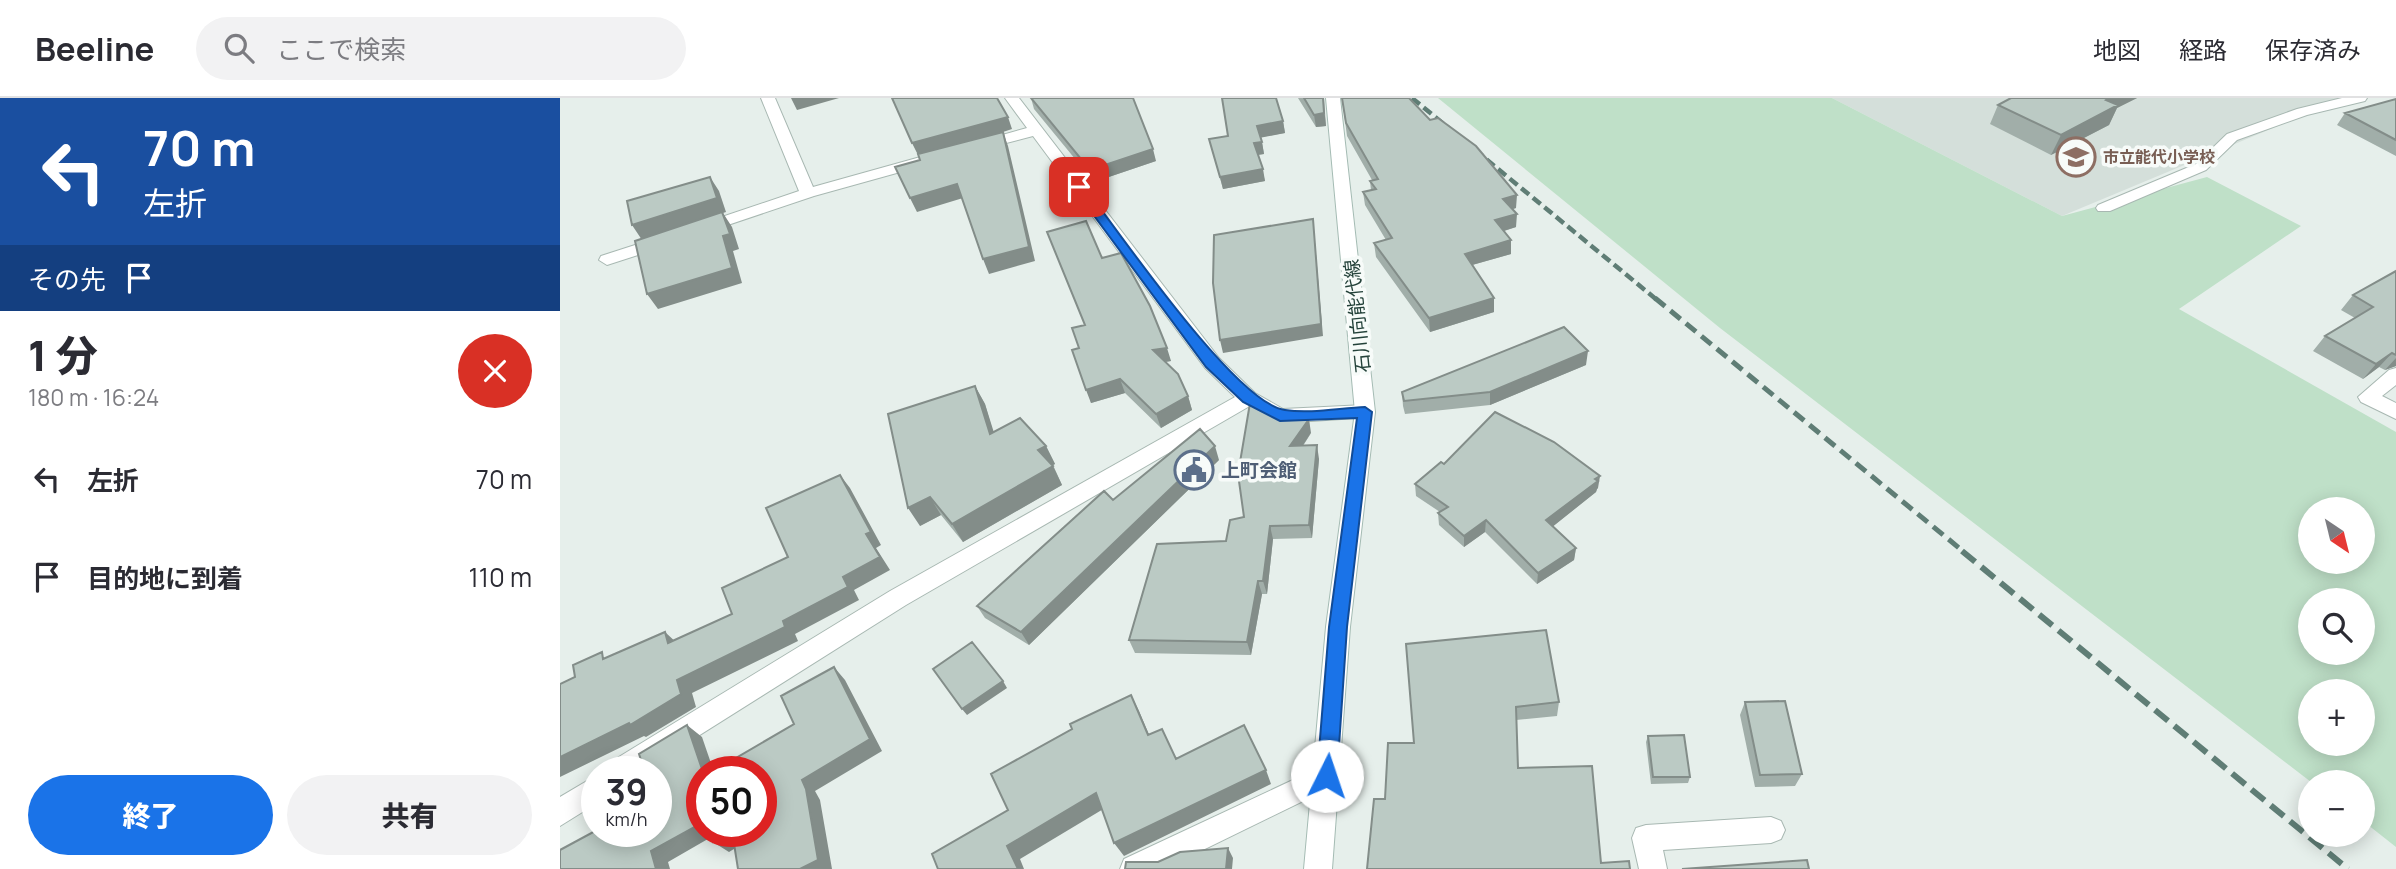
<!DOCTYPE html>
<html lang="ja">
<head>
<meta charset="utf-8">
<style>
	:root { --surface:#fff; --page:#f2f2f3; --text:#2b2b33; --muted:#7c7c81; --line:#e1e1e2; --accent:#1a73e8 }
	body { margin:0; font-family:Manrope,"Noto Sans JP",sans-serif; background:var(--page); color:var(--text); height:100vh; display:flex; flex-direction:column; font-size:26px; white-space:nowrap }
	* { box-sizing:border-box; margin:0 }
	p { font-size:23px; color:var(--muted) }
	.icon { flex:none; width:38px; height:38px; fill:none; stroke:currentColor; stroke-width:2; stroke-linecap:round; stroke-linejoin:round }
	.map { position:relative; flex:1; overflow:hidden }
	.side { display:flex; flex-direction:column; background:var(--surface); width:560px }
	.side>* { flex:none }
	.guide { background:#1a4fa0; color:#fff; overflow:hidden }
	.needle { width:46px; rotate:145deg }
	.tools { position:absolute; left:1738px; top:399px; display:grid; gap:14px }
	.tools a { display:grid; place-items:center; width:77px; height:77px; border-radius:50%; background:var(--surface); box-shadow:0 4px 18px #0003; font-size:35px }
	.speed { position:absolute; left:21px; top:658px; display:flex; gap:14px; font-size:35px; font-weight:700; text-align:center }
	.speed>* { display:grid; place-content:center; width:91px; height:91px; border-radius:50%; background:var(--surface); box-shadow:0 4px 18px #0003; line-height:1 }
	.speed small { font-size:18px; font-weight:400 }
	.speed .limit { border:10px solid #d22; background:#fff; color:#111 }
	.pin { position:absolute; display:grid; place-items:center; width:60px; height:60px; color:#fff; margin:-30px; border-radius:14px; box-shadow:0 4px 10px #0006 }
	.me { position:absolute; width:77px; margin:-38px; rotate:4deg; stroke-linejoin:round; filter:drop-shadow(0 0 5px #0008) }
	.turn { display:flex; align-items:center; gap:24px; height:147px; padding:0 28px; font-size:32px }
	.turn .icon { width:91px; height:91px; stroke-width:2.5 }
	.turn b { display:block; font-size:49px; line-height:60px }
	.then { display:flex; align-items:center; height:66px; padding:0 28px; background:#0003; gap:14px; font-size:26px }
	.round { display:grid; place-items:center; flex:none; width:74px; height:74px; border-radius:37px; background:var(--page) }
	.head { display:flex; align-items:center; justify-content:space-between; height:119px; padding:0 28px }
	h1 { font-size:42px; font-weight:800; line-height:52px }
	.primary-button { display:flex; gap:14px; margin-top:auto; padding:14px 28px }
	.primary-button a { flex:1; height:80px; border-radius:42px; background:var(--accent); color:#fff; font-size:28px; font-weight:800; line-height:80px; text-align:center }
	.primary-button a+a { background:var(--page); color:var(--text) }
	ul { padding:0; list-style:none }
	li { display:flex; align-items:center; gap:21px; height:98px; padding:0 28px }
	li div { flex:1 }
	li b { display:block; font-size:26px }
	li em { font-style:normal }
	header { display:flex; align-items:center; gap:42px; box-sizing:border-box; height:98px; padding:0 35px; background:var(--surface); border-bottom:2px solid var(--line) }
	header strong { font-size:33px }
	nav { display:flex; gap:38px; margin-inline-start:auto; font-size:24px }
	.search { width:490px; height:63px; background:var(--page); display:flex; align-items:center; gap:18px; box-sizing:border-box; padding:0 24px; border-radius:38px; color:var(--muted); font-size:26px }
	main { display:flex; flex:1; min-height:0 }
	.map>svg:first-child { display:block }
	.built { fill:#d4dfda }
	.green { fill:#bfe0c8; fill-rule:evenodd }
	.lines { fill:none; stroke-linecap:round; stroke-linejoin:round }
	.street-casing { stroke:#a8b8b2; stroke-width:2 }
	.secondary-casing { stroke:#a4bbb3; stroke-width:2 }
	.street { fill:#fff; fill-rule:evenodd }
	.secondary { fill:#fff; fill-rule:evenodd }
	.rail-far2 { stroke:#5f7d75; stroke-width:4.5; stroke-dasharray:10 5; stroke-linecap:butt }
	.rail-far1 { stroke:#5f7d75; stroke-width:5; stroke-dasharray:13 7; stroke-linecap:butt }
	.rail { stroke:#5f7d75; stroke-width:6; stroke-dasharray:17 8; stroke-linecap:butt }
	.wall { fill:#a1aea9 }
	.shaded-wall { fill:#838d89 }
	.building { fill:#bbcac4; stroke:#838d89; stroke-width:2 }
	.route { fill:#1a73e8; stroke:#114b97; stroke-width:2 }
	.labels { text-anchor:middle; stroke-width:7; stroke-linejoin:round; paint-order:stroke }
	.far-education-label { font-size:16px; font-weight:bold; fill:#785e54; stroke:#f7fbf9; text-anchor:start }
	.street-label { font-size:19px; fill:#24423a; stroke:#f7fbf9 }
	.service-label { font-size:19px; font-weight:bold; fill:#4e5e75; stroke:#f7fbf9; text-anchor:start }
</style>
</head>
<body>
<header>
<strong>Beeline</strong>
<div class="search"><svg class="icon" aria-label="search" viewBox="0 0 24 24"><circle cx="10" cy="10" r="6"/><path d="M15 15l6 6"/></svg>ここで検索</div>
<nav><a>地図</a><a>経路</a><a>保存済み</a></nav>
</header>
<main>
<section class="side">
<div class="guide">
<div class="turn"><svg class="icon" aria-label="left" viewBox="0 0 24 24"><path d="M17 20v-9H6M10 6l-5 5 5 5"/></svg><div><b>70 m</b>左折</div></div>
<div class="then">その先<svg class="icon" aria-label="arrive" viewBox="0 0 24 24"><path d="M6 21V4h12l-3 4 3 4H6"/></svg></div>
</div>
<div class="head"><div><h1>1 分</h1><p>180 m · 16:24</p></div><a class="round" style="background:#d93025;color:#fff"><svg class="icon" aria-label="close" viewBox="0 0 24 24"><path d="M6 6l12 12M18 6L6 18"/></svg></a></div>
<ul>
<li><svg class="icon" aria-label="left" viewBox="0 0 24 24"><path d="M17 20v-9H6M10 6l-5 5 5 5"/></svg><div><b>左折</b></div><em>70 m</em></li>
<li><svg class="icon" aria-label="arrive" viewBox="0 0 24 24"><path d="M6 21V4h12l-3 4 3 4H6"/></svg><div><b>目的地に到着</b></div><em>110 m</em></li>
</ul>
<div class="primary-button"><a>終了</a><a>共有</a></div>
</section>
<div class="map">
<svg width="1836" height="771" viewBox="0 0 1836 771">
	<rect width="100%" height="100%" fill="#e6efeb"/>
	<path class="built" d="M 1272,0 L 1785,0 L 1502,118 Z"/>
	<path class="green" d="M 878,0 L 1272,0 L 1502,118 L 1647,79 L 1741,128 L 1619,211 L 1836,334 L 1836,749 L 1803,723 L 1802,684 L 1751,684 L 1160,230 ZM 1750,411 L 1802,411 L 1802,464 L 1750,464 ZM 1750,502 L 1802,502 L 1802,555 L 1750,555 ZM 1750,593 L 1802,593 L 1802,646 L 1750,646 Z"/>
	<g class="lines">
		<g class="street-casing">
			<path id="street" d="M 201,0 L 215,0 L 253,89 L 364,58 L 372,63 L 369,66 L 254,98 L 147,134 L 135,134 L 133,131 L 135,128 L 239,93 Z
				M 445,0 L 459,0 L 659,260 L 695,295 L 723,311 L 805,307 L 812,309 L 815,314 L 812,319 L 720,325 L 688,309 L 346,507 L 81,674 L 45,674 L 49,665 L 330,493 L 675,299 L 645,270 L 473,38 L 419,52 L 414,51 L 412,48 L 414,45 L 467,30 Z
				M 1782,0 L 1807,0 L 1805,3 L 1747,17 L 1677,42 L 1646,72 L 1550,113 L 1538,113 L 1536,110 L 1538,107 L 1636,66 L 1667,36 L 1737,11 Z
				M 103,138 L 109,139 L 111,143 L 109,147 L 47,167 L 39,162 L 41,158 Z
				M 1836,270 L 1836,287 L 1822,298 L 1836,305 L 1836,321 L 1801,304 L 1798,299 L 1829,272 Z
				M 767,666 L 776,669 L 780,678 L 776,687 L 604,771 L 560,771 L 564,761 Z
				M 37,677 L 37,705 L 0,728 L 0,699 Z
				M 1211,719 L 1221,723 L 1225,732 L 1221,741 L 1211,745 L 1103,752 L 1107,771 L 1079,771 L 1072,740 L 1076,730 L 1086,727 Z"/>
		</g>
		<g class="secondary-casing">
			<path id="secondary" d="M 766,0 L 780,0 L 815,314 L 790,529 L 772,771 L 744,771 L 766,529 L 795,314 Z"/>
		</g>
		<use href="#street" class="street"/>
		<use href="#secondary" class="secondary"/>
		<path class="rail-far2" d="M 852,0 L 891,32
			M 915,52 L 1097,202"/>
		<path class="rail-far1" d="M 1095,200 L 1404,454"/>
		<path class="rail" d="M 1402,453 L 1788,771"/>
	</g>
	<path class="wall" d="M 471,0 L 596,63 L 534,84 L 474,11 Z
		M 738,0 L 764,0 L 766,28 L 756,29 Z
		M 782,0 L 870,22 L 956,110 L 953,111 L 956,129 L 944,133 L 951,142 L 951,156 L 912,167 L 934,214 L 870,234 L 816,159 L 814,145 L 826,142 L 805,107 L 803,94 L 811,92 L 810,83 L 812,82 L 787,38 Z
		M 1451,0 L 1577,0 L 1557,10 L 1549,27 L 1491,57 L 1430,26 L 1438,7 Z
		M 1836,1 L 1836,58 L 1777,27 L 1785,15 Z
		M 723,23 L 725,35 L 701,39 L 704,56 L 698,57 L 705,83 L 663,91 L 649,41 L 668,38 Z
		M 542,160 L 611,263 L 606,264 L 628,298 L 632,312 L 601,330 L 565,295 L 531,305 L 519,250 Z
		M 1836,173 L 1836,268 L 1825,272 L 1819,269 L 1803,281 L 1753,253 L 1765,238 L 1795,220 L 1781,212 L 1793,197 Z
		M 1026,267 L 930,307 L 845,316 L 843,308 L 842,294 Z
		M 415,288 L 425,306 L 433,334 L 486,348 L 495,366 L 493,367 L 502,387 L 403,444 L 381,417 L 360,428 Z
		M 751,335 L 743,348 L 759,361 L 752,440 L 713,441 L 707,496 L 702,496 L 691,557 L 575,555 L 569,542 L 666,443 L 684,419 Z
		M 659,362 L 469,547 L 425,520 L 417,508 L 553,402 Z
		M 884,366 L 1038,390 L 1037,391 L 1036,394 L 993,428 L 1016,450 L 1014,462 L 977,486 L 925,434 L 904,449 L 879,427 L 878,415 L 880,414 L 856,398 L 855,386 Z
		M 846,546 L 999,604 L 997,618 L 956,622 L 807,771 L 825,701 L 854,645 Z
		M 1185,604 L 1242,676 L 1235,688 L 1195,689 L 1180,617 Z
		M 1088,638 L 1130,679 L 1128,685 L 1091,686 L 1086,644 Z"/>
	<path class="shaded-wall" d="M 231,0 L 279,0 L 237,12 Z
		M 763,0 L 766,28 L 756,29 L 754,17 Z
		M 1549,0 L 1577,0 L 1557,10 L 1549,27 L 1491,57 L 1501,37 Z
		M 448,19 L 452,31 L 443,34 L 448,48 L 475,163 L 429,176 L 423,161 L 443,34 L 358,57 L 352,45 Z
		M 723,23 L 725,35 L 699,40 L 697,28 Z
		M 702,44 L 704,56 L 696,57 L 694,45 Z
		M 593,51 L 596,63 L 534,84 L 530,72 Z
		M 703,71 L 705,83 L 663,91 L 660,79 Z
		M 150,79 L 159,93 L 166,114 L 163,115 L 172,129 L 179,151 L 173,153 L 182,185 L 98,211 L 87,196 L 82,142 L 72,127 Z
		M 397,86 L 403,100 L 357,114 L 350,100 Z
		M 957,97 L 956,110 L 943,114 L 943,101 Z
		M 957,116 L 956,129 L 934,136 L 935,122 Z
		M 753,121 L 763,238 L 663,255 L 660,242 Z
		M 951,142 L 951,156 L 905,169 L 905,156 Z
		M 934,200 L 934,214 L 870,234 L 869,220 Z
		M 607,250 L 611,263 L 597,265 L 593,252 Z
		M 1028,253 L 1026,267 L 930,307 L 930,294 Z
		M 1832,255 L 1819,269 L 1803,281 L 1816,266 Z
		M 1836,260 L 1836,268 L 1825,272 Z
		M 560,281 L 565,295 L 531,305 L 526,292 Z
		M 415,288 L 425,306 L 440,354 L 430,336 Z
		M 628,298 L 632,312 L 601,330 L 596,316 Z
		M 749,321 L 751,335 L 733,362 L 730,348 Z
		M 757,347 L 759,361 L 752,440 L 749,427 Z
		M 486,348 L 495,366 L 487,370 L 478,352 Z
		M 655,348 L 659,362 L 469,547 L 461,534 Z
		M 493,368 L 502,387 L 403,444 L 392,426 Z
		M 280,377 L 290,390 L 321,447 L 316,450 L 330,472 L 294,492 L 299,502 L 235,536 L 238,543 L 132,595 L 136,609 L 86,639 L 84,638 L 0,679 L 0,659 L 117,582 L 223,523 L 283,479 L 306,436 Z
		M 1040,378 L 1038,390 L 1037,391 L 1036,394 L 986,434 L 986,422 Z
		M 370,399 L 381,417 L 360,428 L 348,410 Z
		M 926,422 L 925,434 L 904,449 L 904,438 Z
		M 710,428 L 713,441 L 707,496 L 703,483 Z
		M 1016,450 L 1014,462 L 977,486 L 978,475 Z
		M 698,483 L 702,496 L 691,557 L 687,544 Z
		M 105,534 L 119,547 L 108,545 Z
		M 274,569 L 285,582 L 322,653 L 255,693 L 260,702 L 272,771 L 240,771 L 242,682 Z
		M 443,583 L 447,590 L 407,617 L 402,611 Z
		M 571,597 L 579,613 L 596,653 L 588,637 Z
		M 127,627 L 142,639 L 154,674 L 143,674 Z
		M 706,672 L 711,686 L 564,758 L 554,745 Z
		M 536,695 L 545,710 L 460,761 L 464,771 L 458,771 L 447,748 Z
		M 142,725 L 142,733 L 160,734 L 108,764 L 110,771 L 96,771 L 91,753 Z
		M 170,733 L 174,733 L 187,743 L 169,754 L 153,744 Z
		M 668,750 L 673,760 L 672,771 L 666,771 Z"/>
	<path class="building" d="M 332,0 L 437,0 L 448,19 L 352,45 Z
		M 471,0 L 573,0 L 593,51 L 530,72 Z
		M 662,0 L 716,0 L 723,23 L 697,28 L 702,44 L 694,45 L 703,71 L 660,79 L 649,41 L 668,38 Z
		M 744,0 L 763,0 L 764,15 L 754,17 Z
		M 782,0 L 849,0 L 870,22 L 878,20 L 916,48 L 957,97 L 943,101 L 957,116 L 935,122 L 951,142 L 905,156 L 934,200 L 869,220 L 814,145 L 832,140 L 803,94 L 816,91 L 810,83 L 818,81 L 786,25 Z
		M 1451,0 L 1549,0 L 1546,2 L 1558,7 L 1501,37 L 1438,7 Z
		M 1836,1 L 1836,42 L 1785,15 Z
		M 443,34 L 469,149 L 423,161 L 397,86 L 350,100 L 335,69 L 360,62 L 358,56 Z
		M 150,79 L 157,100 L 72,127 L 67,103 Z
		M 162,114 L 170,136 L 163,138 L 172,170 L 87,196 L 75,143 Z
		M 753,121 L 761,226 L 660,242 L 653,185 L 654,137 Z
		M 526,123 L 542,160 L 561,155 L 590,208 L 607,250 L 593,252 L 618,276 L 628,298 L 596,316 L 560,281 L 526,292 L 512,252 L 519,250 L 512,230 L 525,227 L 487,134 Z
		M 1836,173 L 1836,257 L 1832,255 L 1816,266 L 1765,238 L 1813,209 L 1793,197 Z
		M 1004,229 L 1028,253 L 930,294 L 844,303 L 842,294 Z
		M 415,288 L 430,336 L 460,320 L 486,348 L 478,352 L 493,368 L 392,426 L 370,399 L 348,410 L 328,316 Z
		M 690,305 L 749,321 L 730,348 L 757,347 L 749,427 L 710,428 L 703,483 L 698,483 L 687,544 L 569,542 L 597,446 L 666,443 L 670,422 L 684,419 L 678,376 Z
		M 935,314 L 994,344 L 1040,378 L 1035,381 L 1038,383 L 986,422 L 1016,450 L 978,475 L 926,422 L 904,438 L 878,415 L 888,409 L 855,386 L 881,364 L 884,366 Z
		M 640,331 L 655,348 L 461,534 L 417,508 L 544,393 L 553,402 Z
		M 280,377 L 311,434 L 306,436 L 320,459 L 283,479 L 288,489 L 223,523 L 225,529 L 117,582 L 121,596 L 70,627 L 69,625 L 0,659 L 0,586 L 15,579 L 13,567 L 42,554 L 43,561 L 105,534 L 108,545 L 172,516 L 162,490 L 228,459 L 206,410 Z
		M 986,532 L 999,604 L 956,609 L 958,670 L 1032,668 L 1041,765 L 1069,763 L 1070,771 L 807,771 L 814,701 L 825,701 L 828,645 L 854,645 L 846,546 Z
		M 412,544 L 443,583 L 402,611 L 373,571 Z
		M 274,569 L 310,641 L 242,682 L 246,691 L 258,762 L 240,771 L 178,771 L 172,733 L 201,733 L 201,674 L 152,674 L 234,626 L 221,598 Z
		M 571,597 L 588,637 L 602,631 L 616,661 L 684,627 L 706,672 L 554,745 L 536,695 L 447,748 L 458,771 L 378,771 L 372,756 L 448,712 L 431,676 L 512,631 L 510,626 Z
		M 1225,603 L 1242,676 L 1200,677 L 1185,604 Z
		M 127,627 L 143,674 L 142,674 L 142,725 L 91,753 L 96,771 L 0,771 L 0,752 L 37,732 L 37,733 L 96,733 L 96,674 L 85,674 L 79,656 Z
		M 1124,637 L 1130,679 L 1093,679 L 1088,638 Z
		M 149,733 L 170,733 L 153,744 Z
		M 668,750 L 666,771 L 565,771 L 566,764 L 598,764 L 620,754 Z
		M 1247,762 L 1249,771 L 1122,771 Z"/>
	<path class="route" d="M 515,87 L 523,87 C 557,131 676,306 725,312 C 750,316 780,310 805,309 L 812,314 L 787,529 L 777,678 L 774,684 L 767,687 L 760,684 L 757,678 L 769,529 L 797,320 L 720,323 L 683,304 L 646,269 L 515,92 Z"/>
	<defs>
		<g id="school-ring" transform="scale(2.0125)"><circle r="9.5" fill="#f7fbf9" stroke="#8d6e63" stroke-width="1.5"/><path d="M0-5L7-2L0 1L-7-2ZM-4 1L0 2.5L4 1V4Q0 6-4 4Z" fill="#8d6e63"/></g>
		<g id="civic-ring" transform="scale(2.0125)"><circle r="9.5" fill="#f7fbf9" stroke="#5c6f8a" stroke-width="1.5"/><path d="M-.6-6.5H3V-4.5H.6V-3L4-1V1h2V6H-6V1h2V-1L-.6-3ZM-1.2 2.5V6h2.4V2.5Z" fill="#5c6f8a"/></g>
	</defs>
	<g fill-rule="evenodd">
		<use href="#school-ring" x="1516" y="59"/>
		<use href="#civic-ring" x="634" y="372"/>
	</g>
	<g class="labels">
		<g class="far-education-label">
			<text x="1543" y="65">市立能代小学校</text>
		</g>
		<g class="street-label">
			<text transform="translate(797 218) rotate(-96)" y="7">石川向能代線</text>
		</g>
		<g class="service-label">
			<text x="661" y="379">上町会館</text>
		</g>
	</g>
</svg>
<div class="tools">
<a><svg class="needle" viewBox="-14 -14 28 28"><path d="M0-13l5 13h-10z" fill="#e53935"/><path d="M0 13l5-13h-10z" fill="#7c7c81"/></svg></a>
<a><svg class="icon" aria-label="search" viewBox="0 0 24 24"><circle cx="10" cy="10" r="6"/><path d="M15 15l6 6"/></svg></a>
<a>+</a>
<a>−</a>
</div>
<div class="speed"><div>39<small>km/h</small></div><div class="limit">50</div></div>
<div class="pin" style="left:519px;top:89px;background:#d93025"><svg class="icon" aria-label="arrive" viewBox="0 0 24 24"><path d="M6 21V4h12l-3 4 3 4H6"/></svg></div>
<svg class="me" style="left:767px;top:678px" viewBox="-20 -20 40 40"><circle r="19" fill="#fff"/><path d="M0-13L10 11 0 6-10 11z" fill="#1a73e8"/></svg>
</div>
</main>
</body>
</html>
